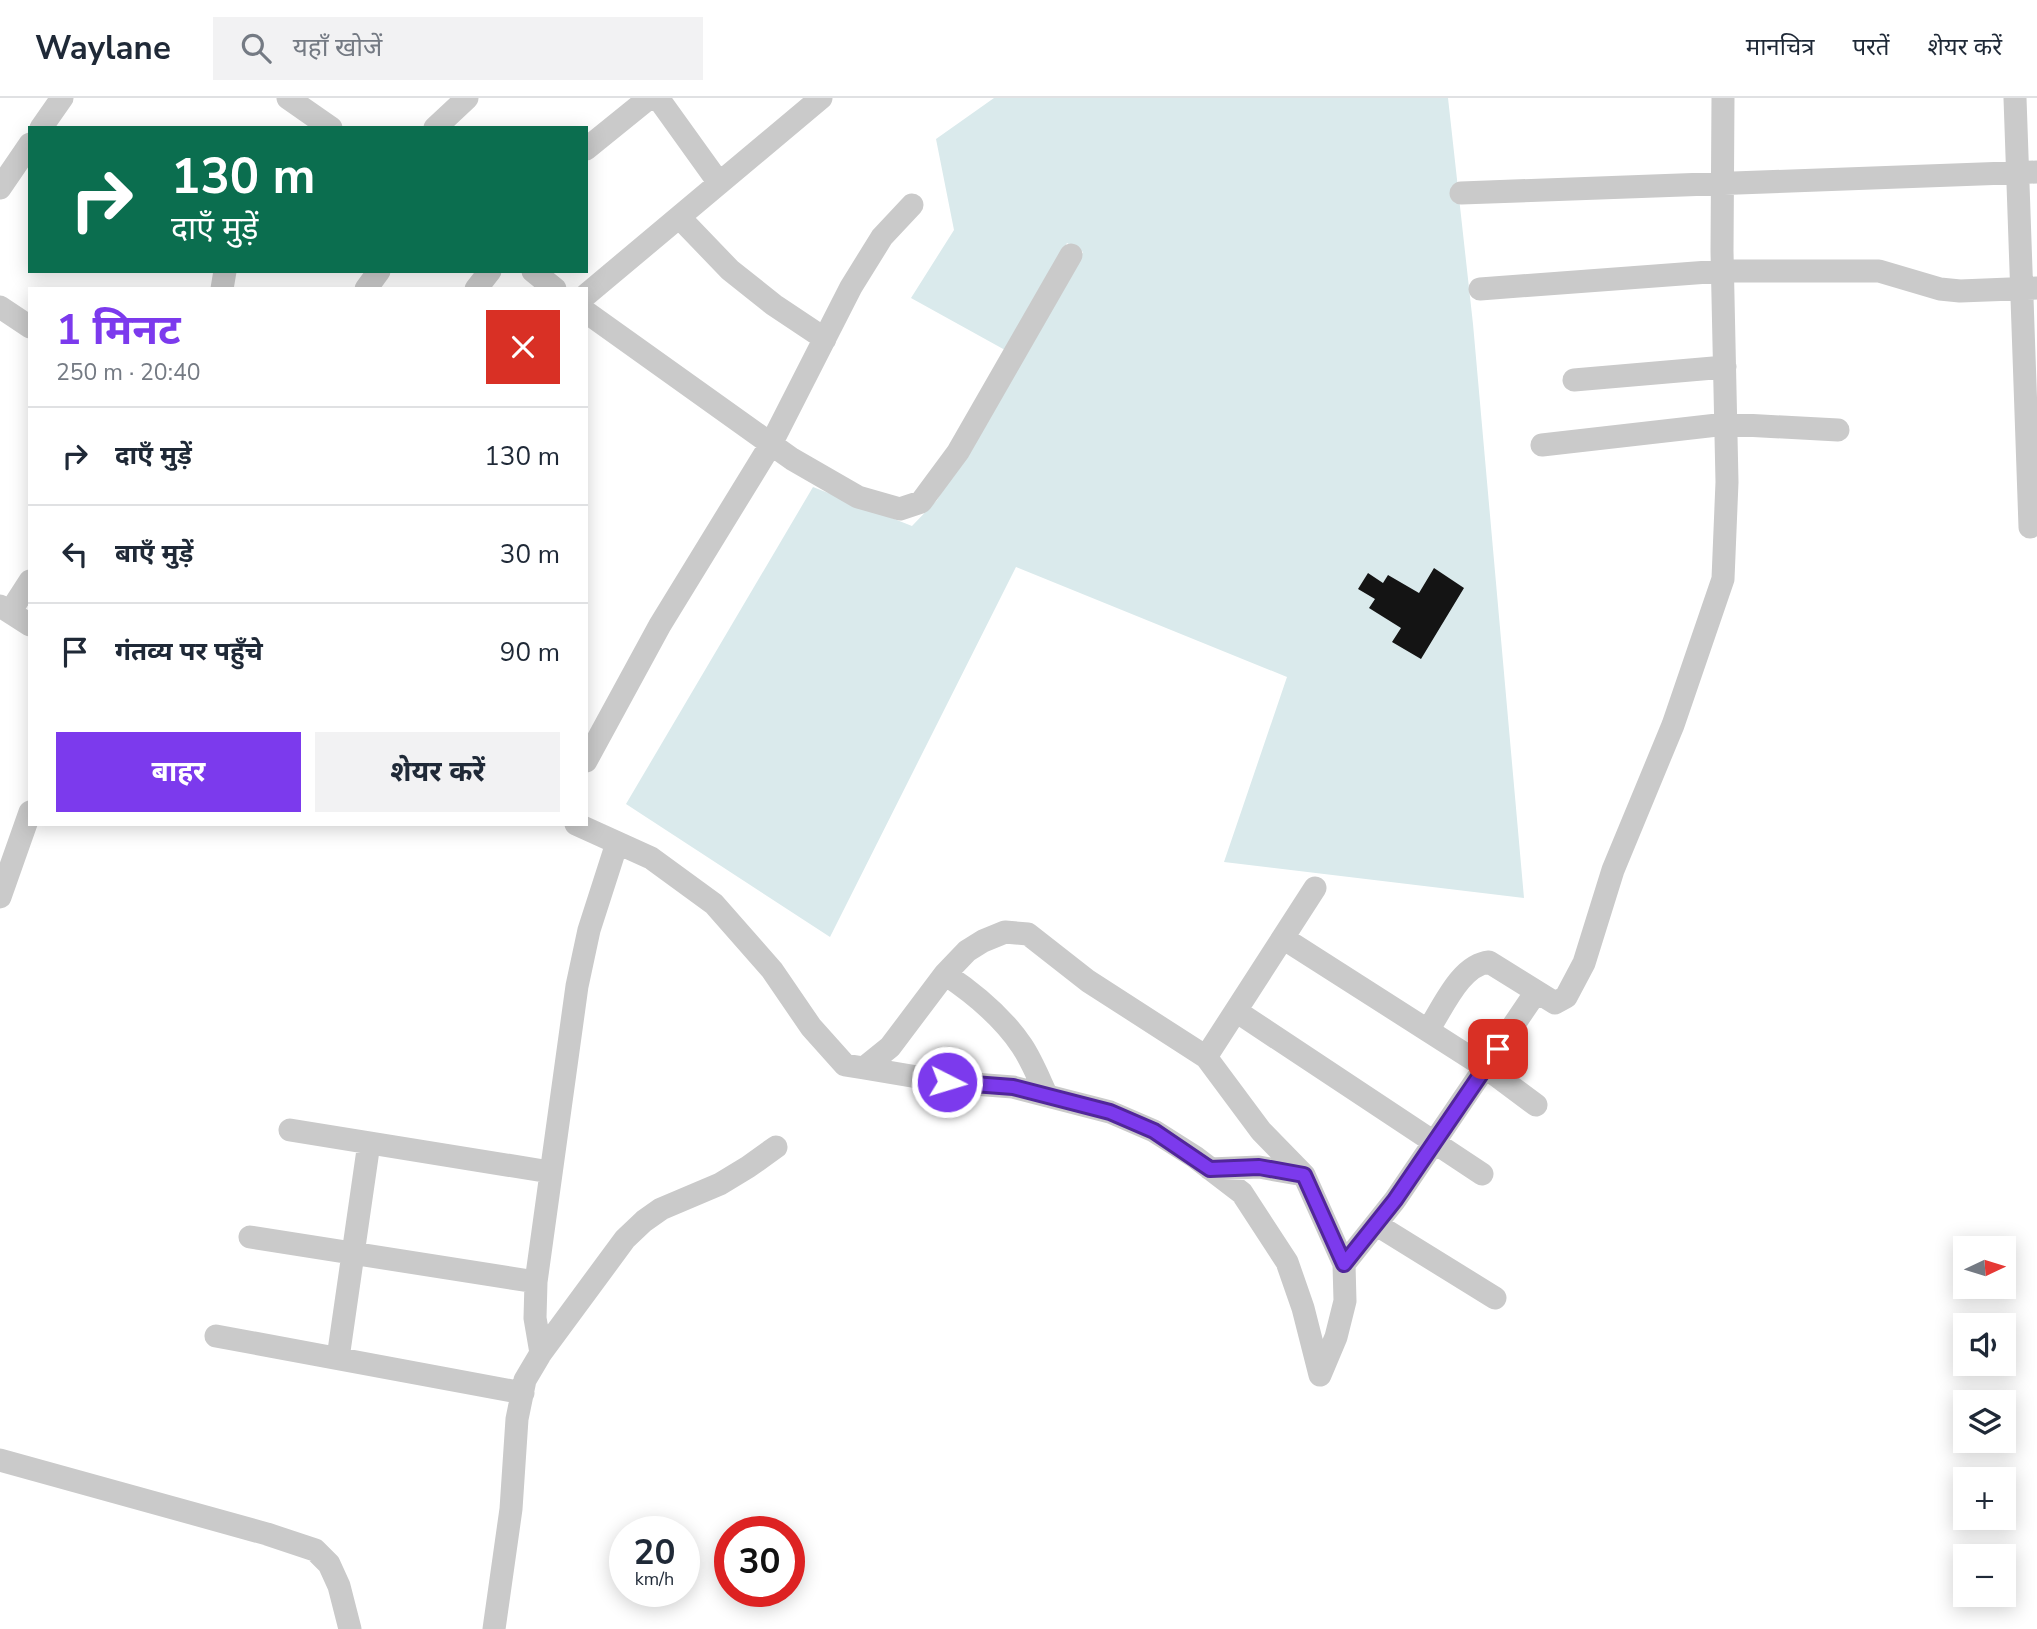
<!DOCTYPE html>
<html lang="hi">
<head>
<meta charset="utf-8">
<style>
	:root { --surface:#fff; --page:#f2f2f3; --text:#1f2937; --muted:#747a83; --line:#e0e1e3; --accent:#7c3aed }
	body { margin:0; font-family:"Nunito Sans","Noto Sans Devanagari",sans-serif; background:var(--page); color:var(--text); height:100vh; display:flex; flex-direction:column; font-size:26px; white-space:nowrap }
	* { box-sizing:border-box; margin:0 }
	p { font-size:23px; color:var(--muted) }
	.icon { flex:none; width:38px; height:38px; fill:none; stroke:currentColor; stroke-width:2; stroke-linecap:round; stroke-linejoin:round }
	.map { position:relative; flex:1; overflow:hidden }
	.drawer { position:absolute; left:28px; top:189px; width:560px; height:539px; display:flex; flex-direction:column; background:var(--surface); border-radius:0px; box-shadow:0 4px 18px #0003 }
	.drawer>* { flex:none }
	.top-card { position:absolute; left:28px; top:28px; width:560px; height:147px; border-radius:0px; box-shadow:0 4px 18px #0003; background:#0b6e4f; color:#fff; overflow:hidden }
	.needle { width:46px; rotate:86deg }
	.buttons { position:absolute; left:1953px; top:1138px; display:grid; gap:14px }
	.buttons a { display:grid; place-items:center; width:63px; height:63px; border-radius:0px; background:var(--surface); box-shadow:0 4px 18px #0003; font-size:35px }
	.speed { position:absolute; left:609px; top:1418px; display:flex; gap:14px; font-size:35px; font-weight:700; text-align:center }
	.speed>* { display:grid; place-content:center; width:91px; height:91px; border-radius:50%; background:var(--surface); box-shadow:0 4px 18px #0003; line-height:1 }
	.speed small { font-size:18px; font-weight:400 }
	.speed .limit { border:10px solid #d22; background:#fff; color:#111 }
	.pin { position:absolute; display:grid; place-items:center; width:60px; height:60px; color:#fff; margin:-30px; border-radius:14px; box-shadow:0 4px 10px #0006 }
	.me { position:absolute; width:77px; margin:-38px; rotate:95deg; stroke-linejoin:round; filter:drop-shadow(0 0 5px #0008) }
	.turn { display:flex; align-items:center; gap:24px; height:147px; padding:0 28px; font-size:32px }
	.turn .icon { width:91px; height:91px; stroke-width:2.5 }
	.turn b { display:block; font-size:49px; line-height:60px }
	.round { display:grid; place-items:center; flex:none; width:74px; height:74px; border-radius:0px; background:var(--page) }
	.head { display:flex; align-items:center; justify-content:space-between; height:119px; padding:0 28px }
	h1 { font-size:42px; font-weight:700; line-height:52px; color:var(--accent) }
	.button { display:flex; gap:14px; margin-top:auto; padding:14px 28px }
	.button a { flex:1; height:80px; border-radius:0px; background:var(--accent); color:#fff; font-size:28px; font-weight:700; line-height:80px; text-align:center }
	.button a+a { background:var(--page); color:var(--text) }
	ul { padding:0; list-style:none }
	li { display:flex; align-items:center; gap:21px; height:98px; padding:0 28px; border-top:2px solid var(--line) }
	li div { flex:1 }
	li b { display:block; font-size:26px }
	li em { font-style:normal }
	header { display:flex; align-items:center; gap:42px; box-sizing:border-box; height:98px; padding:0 35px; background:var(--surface); border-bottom:2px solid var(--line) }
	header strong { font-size:33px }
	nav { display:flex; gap:38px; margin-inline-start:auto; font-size:24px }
	.search { width:490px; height:63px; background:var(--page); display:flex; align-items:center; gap:18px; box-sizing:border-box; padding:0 24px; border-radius:0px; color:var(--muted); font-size:26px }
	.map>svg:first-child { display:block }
	.green { fill:#daeaec }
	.building { fill:#141414 }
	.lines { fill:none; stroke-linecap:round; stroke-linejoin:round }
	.street { stroke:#cacaca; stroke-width:23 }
	.route-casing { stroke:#51269a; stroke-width:18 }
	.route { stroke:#7c3aed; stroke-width:12 }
</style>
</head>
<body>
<header>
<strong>Waylane</strong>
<div class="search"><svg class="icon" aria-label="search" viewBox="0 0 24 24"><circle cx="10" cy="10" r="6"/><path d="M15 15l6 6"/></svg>यहाँ खोजें</div>
<nav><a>मानचित्र</a><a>परतें</a><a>शेयर करें</a></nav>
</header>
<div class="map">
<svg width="2037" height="1531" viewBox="0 0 2037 1531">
	<rect width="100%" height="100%" fill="#fff"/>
	<path class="green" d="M 994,0 L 1448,0 L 1473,226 L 1524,800 L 1224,764 L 1287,579 L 1016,469 L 830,839 L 626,706 L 813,389 L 912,428 L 937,402 L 1083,154 L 1067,145 L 1005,252 L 911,200 L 954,132 L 936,41 Z"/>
	<path class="building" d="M 1434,470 L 1464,490 L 1421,561 L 1392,544 L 1401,530 L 1369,510 L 1375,501 L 1358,491 L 1368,475 L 1383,485 L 1388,477 L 1419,495 Z"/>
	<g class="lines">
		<path class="street" d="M 288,0 L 331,30
			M 658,0 L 719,85
			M 2015,0 L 2030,429
			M 41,30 L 62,0
			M 435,30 L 467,0
			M 586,51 L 649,0
			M 0,90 L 30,46
			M 1461,95 L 2037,74
			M 679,119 L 730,172 L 774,207 L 825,241
			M 533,173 L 555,191
			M 222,191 L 225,173
			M 366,191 L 379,173
			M 476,191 L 490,173
			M 1480,191 L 1722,173 L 1879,173 L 1940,191 L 1960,193 L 2037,190
			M 586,197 L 821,0
			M 0,209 L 30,229
			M 586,214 L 792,361 L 858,399 L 900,411 L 921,404 L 958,354 L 1071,157
			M 1574,282 L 1725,269
			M 1542,347 L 1726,326 L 1838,332
			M 0,508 L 30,527
			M 10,514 L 30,483
			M 586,663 L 660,527 L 771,346 L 851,189 L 882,139 L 912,107
			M 576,726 L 651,760 L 714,806 L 772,872 L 811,929 L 845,967 L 864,970 L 890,949 L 945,876 L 967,853 L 983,843 L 1005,834 L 1028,836 L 1088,883 L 1206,959 L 1261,1033 L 1304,1077 L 1344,1166 L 1345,1203 L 1336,1239 L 1320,1277
			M 0,799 L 30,714
			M 1283,840 L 1485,969 L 1536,1007
			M 945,876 C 975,896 1002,918 1022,948 C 1032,963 1039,981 1047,998
			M 1236,913 L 1482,1076
			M 1428,932 C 1443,910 1460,867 1489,864 L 1555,905 L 1566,899 L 1584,865 L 1613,772 L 1673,627 L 1723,481 L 1727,384 L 1722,153 L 1723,0
			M 1206,959 L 1315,790
			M 864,970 L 947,984 L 1013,989 L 1110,1014 L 1154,1033 L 1195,1059 L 1242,1095 L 1287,1164 L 1303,1210 L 1320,1277
			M 290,1032 L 550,1074
			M 1210,1071 L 1259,1069 L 1304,1077
			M 1377,1127 L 1495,1200
			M 250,1139 L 536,1184
			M 1344,1166 L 1395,1102 L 1536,894
			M 216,1238 L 523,1295
			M 541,1255 L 535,1220 L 536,1184 L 577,888 L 589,832 L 617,745
			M 338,1260 L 369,1045
			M 0,1362 L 267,1436 L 315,1452 L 329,1466 L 339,1488 L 350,1531
			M 494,1531 L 511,1411 L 517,1321 L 525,1282 L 541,1255 L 625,1141 L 644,1123 L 661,1111 L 720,1086 L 748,1069 L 776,1049"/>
	</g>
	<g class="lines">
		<g class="route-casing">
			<path id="route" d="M 947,984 L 1013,989 L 1110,1014 L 1154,1033 L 1210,1071 L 1259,1069 L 1304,1077 L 1344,1166 L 1395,1102 L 1498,951"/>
		</g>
		<use href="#route" class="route"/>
	</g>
</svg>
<div class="buttons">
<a><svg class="needle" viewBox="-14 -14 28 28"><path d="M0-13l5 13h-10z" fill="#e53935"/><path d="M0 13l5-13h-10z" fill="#747a83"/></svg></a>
<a><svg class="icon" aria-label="sound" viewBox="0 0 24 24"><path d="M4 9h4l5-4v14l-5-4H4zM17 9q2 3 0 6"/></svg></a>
<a><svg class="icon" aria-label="layers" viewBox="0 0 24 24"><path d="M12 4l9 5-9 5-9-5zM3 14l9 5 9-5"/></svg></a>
<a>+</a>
<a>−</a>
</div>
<div class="speed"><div>20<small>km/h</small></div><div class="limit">30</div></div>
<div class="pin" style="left:1498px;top:951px;background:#d93025"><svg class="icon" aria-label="arrive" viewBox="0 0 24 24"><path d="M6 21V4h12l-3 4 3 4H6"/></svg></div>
<svg class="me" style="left:947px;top:984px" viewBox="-20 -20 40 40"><circle r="17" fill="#7c3aed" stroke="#fff" stroke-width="3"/><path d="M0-11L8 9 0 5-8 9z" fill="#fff"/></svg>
<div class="top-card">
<div class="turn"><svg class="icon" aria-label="right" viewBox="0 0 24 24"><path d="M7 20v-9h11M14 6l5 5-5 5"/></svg><div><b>130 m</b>दाएँ मुड़ें</div></div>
</div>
<section class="drawer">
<div class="head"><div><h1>1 मिनट</h1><p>250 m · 20:40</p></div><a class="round" style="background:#d93025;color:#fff"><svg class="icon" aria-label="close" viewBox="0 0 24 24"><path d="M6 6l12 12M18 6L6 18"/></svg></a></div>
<ul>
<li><svg class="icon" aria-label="right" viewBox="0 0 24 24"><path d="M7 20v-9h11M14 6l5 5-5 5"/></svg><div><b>दाएँ मुड़ें</b></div><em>130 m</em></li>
<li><svg class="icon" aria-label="left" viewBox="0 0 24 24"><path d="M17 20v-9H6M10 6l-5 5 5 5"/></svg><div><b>बाएँ मुड़ें</b></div><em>30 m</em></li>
<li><svg class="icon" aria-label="arrive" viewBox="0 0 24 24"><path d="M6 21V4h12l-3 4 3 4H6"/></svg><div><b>गंतव्य पर पहुँचे</b></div><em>90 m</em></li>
</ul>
<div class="button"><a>बाहर</a><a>शेयर करें</a></div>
</section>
</div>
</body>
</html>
